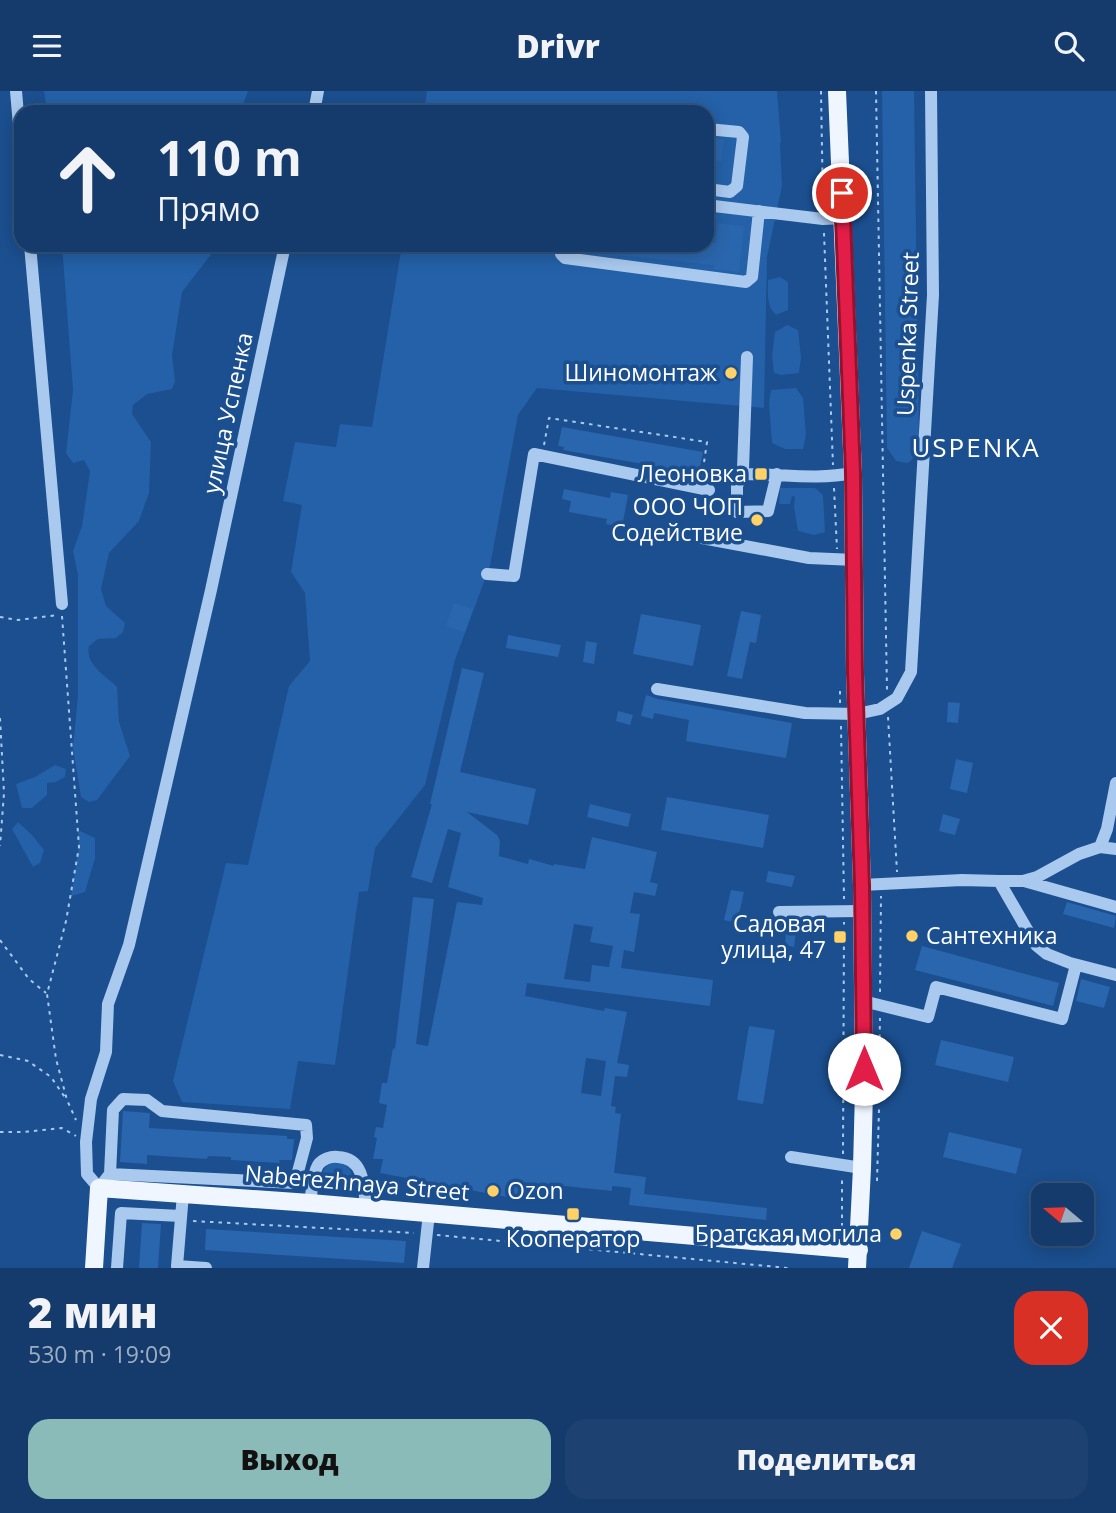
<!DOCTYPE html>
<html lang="ru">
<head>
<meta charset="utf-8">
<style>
	:root { --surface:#143b6b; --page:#1d4271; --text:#f1f3f6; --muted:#9dadc1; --line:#33557e; --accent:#8bbbb9 }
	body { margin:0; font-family:"Open Sans",sans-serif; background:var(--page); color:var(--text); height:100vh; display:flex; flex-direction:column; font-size:26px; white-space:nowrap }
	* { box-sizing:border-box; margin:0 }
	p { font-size:23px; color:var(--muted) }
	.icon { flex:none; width:38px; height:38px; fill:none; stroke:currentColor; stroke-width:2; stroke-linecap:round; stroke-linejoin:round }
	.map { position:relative; height:1177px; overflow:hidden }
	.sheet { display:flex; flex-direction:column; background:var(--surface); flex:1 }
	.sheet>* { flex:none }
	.guide { position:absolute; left:14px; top:14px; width:700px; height:147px; border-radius:21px; box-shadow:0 4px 18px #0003,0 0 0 2px var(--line); background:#143b6b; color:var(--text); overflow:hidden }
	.needle { width:46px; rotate:289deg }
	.fabs { position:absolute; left:1031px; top:1092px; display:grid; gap:14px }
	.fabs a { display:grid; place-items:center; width:63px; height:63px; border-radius:14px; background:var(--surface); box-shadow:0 4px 18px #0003,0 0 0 2px var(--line); font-size:35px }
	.pin { position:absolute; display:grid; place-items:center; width:60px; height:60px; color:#fff; margin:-30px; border:4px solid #fff; border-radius:50%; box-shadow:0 2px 7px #0007 }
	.me { position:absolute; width:77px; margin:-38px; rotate:0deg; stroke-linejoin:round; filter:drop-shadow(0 0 5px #0008) }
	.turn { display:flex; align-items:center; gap:24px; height:147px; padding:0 28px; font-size:32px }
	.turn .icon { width:91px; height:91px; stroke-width:2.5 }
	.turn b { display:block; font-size:49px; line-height:60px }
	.round { display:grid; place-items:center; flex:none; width:74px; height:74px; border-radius:21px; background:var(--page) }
	.overview { display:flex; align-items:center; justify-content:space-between; height:119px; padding:0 28px }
	h1 { font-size:42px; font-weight:800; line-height:52px }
	.button { display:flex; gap:14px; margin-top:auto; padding:14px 28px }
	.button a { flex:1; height:80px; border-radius:21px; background:var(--accent); color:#111; font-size:28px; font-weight:800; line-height:80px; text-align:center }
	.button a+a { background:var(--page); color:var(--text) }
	header { display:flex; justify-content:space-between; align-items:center; height:91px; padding:0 28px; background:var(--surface); font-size:32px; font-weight:800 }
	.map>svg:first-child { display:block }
	.green { fill:#2461a8 }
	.building { fill:#2a66ad; fill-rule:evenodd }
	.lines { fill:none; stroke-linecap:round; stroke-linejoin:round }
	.path { stroke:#a9c9ee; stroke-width:2; stroke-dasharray:3.5 5; stroke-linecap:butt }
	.minor { stroke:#a9c9ee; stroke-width:12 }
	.major { stroke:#f0f6ff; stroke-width:18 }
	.route-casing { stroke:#92132f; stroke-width:18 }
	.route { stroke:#e11d48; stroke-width:12 }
	.poi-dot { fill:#ffd166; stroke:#1b4f8f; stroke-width:2.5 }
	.labels { text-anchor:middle; stroke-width:7; stroke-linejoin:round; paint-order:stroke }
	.street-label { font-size:23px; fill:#fff; stroke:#1b4f8f }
	.poi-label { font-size:23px; fill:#fff; stroke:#1b4f8f; text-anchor:end }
	.quarter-label { font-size:26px; letter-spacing:2px; fill:#fff; stroke:#1b4f8f }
</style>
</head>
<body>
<header><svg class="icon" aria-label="menu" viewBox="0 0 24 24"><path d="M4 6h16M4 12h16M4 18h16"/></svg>Drivr<svg class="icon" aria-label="search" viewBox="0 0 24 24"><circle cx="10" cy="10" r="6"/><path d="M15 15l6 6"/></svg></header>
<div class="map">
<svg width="1116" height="1177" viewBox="0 0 1116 1177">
	<rect width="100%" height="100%" fill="#1b4f8f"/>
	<path class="green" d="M 44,0 L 248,0 L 240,21 L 47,21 Z
		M 427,0 L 777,0 L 781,51 L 780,52 L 782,95 L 767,166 L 764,317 L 537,297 L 518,324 L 490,475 L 455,569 L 425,694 L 375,757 L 368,800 L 359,801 L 335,974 L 298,970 L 290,1018 L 182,1011 L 173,990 L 226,772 L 248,774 L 289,595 L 310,570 L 305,502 L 291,481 L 302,414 L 283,410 L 295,351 L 336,356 L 340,333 L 372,336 L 402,154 L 707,154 L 707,21 L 424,21 Z
		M 882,0 L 914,0 L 919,352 L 917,364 L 908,372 L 896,370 L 887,357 Z
		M 62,154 L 225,154 L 216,157 L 182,201 L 172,264 L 175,290 L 172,298 L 147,303 L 133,314 L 132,323 L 151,351 L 149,402 L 139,430 L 109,462 L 101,498 L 106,515 L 125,532 L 123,541 L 116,547 L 98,548 L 89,555 C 85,574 105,584 117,596 L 119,631 L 130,665 L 97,709 L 89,711 L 81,706 L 73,657 L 78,604 L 78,484 L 73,460 L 82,435 L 90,380 L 84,369 L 73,372 L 66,362 L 73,299 Z
		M 780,186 L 788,191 L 788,219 L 776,224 C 766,215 768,201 768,189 Z
		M 787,234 L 798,239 L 801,266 L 799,282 L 781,284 L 774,282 L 772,265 L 775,241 Z
		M 796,297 L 803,307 L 806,344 L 803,358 L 785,358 L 772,352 L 769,312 L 771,299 Z
		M 780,397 L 815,397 L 823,404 L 825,441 L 814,444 L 798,440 L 794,416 L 795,406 L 792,405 L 790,413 L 779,413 Z
		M 55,674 L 66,678 L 65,686 L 56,691 L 47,692 L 47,704 L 32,717 L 22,717 L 16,693 L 35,686 Z
		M 18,731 L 32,744 L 44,759 L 40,772 L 33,776 L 12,738 Z
		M 78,739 L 95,747 L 95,767 L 85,801 L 71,805 L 79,756 Z
		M322 1086a15 15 0 1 1 30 0a15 15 0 1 1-30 0Z"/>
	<path class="building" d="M 707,47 L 724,48 L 721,70 L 707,68 Z
		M 718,132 L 744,135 L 739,181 L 714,178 L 714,174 L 578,160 L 578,154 L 707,154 L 707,152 L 716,152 Z
		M 562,336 L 703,361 L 699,380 L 694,379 L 694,382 L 563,359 L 564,356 L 558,355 Z
		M 564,398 L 610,407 L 611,401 L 628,404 L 622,436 L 606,433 L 607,428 L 569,421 L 571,410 L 562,408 Z
		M 454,512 L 473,518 L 465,541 L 446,535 Z
		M 741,520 L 761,524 L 756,552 L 750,551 L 742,588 L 727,585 Z
		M 641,523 L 701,534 L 693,575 L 633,563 Z
		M 508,544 L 561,554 L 558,566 L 506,557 Z
		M 586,550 L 597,552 L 594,573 L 583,571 Z
		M 462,577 L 484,582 L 460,681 L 536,698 L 528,734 L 467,721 L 497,744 L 500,750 L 499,765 L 528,773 L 529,768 L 554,775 L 554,773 L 585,778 L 592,746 L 657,761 L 650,791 L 658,793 L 655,805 L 634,801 L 630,822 L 640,823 L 634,861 L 624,859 L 621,877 L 713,889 L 710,915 L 527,892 L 525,905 L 604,920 L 605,917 L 627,921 L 617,972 L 629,974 L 629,975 L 627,986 L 615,985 L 611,1015 L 616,1016 L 615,1022 L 621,1023 L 614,1082 L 646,1086 L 644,1103 L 767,1117 L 766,1129 L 629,1114 L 631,1097 L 612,1095 L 612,1100 L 546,1093 L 544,1104 L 524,1101 L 523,1109 L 380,1082 L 383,1068 L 373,1068 L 377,1047 L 374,1046 L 376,1036 L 383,1037 L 387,1014 L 379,1012 L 382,992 L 387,992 L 393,957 L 395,958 L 413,806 L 434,808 L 416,953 L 428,955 L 457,811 L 482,814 L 483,807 L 448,796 L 461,742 L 448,738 L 432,792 L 411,786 L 432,713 L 430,713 ZM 574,833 L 593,836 L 590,851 L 613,855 L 609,876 L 592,874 L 590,891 L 564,888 ZM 586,967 L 606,970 L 601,1005 L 581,1002 Z
		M 646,604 L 658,608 L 792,632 L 786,667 L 686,650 L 689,629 L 654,622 L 653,628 L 641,625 Z
		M 948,611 L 960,612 L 958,632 L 947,631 Z
		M 618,620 L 633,624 L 630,634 L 616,630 Z
		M 956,668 L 973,672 L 967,702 L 950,698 Z
		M 667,706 L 769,724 L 763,757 L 661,739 Z
		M 590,713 L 631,723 L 628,736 L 587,726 Z
		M 943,723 L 960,728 L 955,744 L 939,740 Z
		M 768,780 L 795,785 L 792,796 L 766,791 Z
		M 731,799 L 744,801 L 737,832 L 724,829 Z
		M 1067,811 L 1116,825 L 1114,837 L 1063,823 Z
		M 786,840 L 796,841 L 794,856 L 785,854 Z
		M 922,855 L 1059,892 L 1053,915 L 915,879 Z
		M 1081,888 L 1110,896 L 1104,917 L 1076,910 Z
		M 749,935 L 775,939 L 763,1013 L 737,1009 Z
		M 941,949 L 1014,966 L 1008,991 L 935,974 Z
		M 123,1020 L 150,1022 L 149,1037 L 287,1045 L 287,1048 L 294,1048 L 292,1069 L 279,1069 L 280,1072 L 231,1069 L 231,1066 L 208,1065 L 207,1068 L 147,1064 L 147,1073 L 120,1071 Z
		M 949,1041 L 1022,1058 L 1016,1083 L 943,1066 Z
		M 142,1132 L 161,1133 L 158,1177 L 139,1177 Z
		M 206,1138 L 406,1150 L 404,1172 L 205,1159 Z
		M 922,1140 L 961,1153 L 952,1177 L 909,1177 Z"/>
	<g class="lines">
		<path class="path" d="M 821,0 L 823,115
			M 876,0 L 887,599
			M 824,142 L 833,374
			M 544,354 L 549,327 L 707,351 L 702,385
			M 834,397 L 837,458
			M 62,525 L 79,756 L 66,830 L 47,903 L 56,968 L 67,1009 L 76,1029
			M 0,526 L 18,529 L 58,524
			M 840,600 L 840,612
			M 888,626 L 897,781
			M 0,627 L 4,702 L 0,755
			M 841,635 L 844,808
			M 0,849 L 29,888 L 46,902
			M 880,901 L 881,805
			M 0,964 L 28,970 L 51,986 L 66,1008
			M 879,981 L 880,927
			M 0,1041 L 24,1041 L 62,1037 L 76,1045
			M 843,1063 L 844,831
			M 877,1090 L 879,1018
			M 193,1130 L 414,1142
			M 437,1144 L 788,1177
			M 842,1144 L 842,1086"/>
		<path class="minor" d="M 16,0 L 21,58
			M 314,21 L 318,0
			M 707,38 L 739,41 L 743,46 L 737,95 L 730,101 L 707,98
			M 707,118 L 714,115 L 823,128 L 843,127
			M 30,154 L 62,513
			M 562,154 L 561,163 L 565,167 L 746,191 L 752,186 L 759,120
			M 745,383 L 743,378 L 747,266
			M 777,383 L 768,420 L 737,421 L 737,394 L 745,383 C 781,383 818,389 853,382
			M 702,447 L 809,467 L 855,469
			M 487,483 L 514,485 L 534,363 L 709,399
			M 657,598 L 805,622 L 857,623 L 880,618 L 897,607 L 911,581 L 933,204 L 931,0
			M 1100,756 L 1116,758
			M 999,790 L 1023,790 L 1037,786 L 1079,763 L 1100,756 L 1107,738 L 1116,692
			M 1024,790 L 1116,816
			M 862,794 L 962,789 L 999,790 L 1036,854 L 1047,863 L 1070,872 L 1116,884
			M 779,821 L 862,820
			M 863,910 L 928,926 L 936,896 L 1062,928 L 1076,874
			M 791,1066 L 862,1077
			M 110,1083 L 295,1092 L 307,1047 L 306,1034 L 162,1020 L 147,1009 L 123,1008 L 113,1019 L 110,1083 L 99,1097 L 87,1083 L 86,1051 L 91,1008 L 106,961 L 108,913 L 129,854 L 211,499 L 285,154
			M 183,1103 L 177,1175 L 206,1177
			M 310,1112 C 312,1101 312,1084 318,1074 C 322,1068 331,1065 338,1066 C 365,1067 364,1097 366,1117
			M 117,1177 L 121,1122 L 181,1125
			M 423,1177 L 429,1122"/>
		<path class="major" d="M 837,0 L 853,382 L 855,582 L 862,794 L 864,1000 L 862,1077 L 857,1177
			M 94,1177 L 99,1097 L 310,1112 L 859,1159"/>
	</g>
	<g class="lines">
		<g class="route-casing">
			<path id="route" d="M 842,102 L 853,382 L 855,582 L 862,794 L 864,978"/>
		</g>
		<use href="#route" class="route"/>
	</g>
	<g class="poi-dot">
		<circle cx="731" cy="282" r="7"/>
		<rect x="754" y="376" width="14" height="14" rx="3.5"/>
		<circle cx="757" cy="429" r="7"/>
		<circle cx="912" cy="845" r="7"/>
		<rect x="833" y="839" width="14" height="14" rx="3.5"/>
		<circle cx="493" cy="1100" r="7"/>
		<rect x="566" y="1116" width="14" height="14" rx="3.5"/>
		<circle cx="896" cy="1143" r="7"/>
	</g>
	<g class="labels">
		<g class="street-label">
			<text transform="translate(908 243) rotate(-88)" y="8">Uspenka Street</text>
			<text transform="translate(228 322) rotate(-78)" y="8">улица Успенка</text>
			<text transform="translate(357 1092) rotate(5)" y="8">Naberezhnaya Street</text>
		</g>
		<g class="poi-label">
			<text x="717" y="290">Шиномонтаж</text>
			<text x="747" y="391">Леоновка</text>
			<text x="743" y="424">ООО ЧОП<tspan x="743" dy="26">Содействие</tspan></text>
			<text x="826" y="841">Садовая<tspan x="826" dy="26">улица, 47</tspan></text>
			<text x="926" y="853" text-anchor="start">Сантехника</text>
			<text x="507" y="1108" text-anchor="start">Ozon</text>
			<text x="882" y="1151">Братская могила</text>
			<text x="573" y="1156" text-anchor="middle">Кооператор</text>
		</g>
		<g class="quarter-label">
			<text x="976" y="366">USPENKA</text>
		</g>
	</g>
</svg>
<div class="fabs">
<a><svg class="needle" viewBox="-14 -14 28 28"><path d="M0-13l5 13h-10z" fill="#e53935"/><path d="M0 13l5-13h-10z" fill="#9dadc1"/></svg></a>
</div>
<div class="pin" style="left:842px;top:102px;background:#d93025"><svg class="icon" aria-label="arrive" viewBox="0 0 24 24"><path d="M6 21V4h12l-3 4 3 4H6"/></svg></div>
<svg class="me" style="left:864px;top:978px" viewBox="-20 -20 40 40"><circle r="19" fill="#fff"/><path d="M0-13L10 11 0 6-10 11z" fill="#e11d48"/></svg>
<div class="guide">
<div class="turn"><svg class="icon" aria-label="ahead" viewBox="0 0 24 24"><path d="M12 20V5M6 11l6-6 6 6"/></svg><div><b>110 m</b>Прямо</div></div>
</div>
</div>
<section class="sheet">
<div class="overview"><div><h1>2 мин</h1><p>530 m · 19:09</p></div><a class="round" style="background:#d93025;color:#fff"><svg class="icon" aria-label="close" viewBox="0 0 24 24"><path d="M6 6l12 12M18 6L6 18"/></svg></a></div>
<div class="button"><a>Выход</a><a>Поделиться</a></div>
</section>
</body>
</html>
